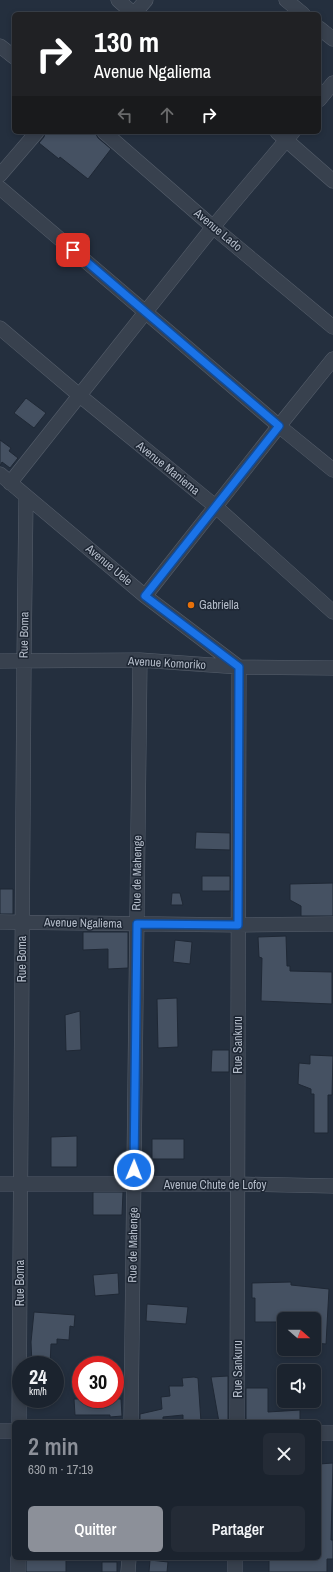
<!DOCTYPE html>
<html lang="fr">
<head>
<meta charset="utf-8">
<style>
	:root { --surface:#1b232e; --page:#242b36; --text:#f1f3f6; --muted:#a0a4aa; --line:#39404a; --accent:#8c9099 }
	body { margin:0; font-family:"Archivo Narrow",sans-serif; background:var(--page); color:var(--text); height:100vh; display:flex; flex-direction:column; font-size:15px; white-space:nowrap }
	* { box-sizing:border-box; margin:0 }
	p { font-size:13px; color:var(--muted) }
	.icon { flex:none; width:22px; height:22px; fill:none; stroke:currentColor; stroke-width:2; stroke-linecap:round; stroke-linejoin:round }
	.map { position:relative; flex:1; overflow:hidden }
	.details { position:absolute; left:12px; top:1420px; width:309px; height:140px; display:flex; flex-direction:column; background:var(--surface); border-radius:6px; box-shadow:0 2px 6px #0003,0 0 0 1px var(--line) }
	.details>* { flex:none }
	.hud { position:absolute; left:12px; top:12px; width:309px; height:122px; border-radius:6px; box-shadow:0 2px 6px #0003,0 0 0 1px var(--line); background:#202124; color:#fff; overflow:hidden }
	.needle { width:26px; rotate:110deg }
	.buttons { position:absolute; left:277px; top:1312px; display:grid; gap:8px }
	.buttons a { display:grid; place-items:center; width:44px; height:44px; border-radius:6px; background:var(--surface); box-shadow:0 2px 6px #0003,0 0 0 1px var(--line); font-size:20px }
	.speed { position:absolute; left:12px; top:1356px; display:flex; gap:8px; font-size:20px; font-weight:700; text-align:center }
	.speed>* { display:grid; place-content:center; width:52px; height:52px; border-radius:50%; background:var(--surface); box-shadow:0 2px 6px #0003,0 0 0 1px var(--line); line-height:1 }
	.speed small { font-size:10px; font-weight:400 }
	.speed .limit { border:6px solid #d22; background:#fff; color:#111 }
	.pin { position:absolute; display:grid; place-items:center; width:34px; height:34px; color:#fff; margin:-17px; border-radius:8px; box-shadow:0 2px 6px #0006 }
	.me { position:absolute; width:44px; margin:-22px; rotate:1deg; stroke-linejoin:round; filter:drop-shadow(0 0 3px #0008) }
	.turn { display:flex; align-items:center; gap:14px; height:84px; padding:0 16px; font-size:18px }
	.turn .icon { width:52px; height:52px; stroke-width:2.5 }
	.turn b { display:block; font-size:28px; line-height:34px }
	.lanes { display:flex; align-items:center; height:38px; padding:0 16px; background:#0003; justify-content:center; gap:20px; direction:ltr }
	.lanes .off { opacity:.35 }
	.round { display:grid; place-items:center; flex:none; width:42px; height:42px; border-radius:6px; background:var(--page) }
	.overview { display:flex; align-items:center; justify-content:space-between; height:68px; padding:0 16px }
	h1 { font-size:24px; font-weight:600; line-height:30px; color:var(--accent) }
	.primary-button { display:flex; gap:8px; margin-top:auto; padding:8px 16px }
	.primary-button a { flex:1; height:46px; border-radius:6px; background:var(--accent); color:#fff; font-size:16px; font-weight:600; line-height:46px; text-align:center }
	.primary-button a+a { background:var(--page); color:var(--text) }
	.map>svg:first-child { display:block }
	.building { fill:#455162; stroke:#1f2835 }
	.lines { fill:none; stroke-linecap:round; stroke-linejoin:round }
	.minor-casing { stroke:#565f6c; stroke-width:15 }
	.minor { stroke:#38414e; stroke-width:14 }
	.route-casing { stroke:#114b97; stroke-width:10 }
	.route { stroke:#1a73e8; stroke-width:7 }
	.food-dot { fill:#e8710a; stroke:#1d2633; stroke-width:1.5 }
	.labels { text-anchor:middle; stroke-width:3; stroke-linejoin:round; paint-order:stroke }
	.street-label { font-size:12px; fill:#b4bcc9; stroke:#1d2633 }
	.poi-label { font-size:12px; fill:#b4bcc9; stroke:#1d2633; text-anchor:start }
</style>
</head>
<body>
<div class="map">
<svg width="333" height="1572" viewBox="0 0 333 1572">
	<rect width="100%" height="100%" fill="#242f3e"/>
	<path class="building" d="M 45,132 L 95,132 L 98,138 L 111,149 L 88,179 L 60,157 L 59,159 L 39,143 L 44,137 Z
		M 26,398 L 46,413 L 34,428 L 14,413 Z
		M 0,440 L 11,448 L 9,451 L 18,458 L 10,468 L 2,462 L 0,466 Z
		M 196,832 L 230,833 L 230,850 L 195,849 Z
		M 202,876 L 230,876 L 230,891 L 202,891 Z
		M 333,883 L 333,916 L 301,916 L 301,906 L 290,900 L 290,884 Z
		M 0,889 L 13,889 L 13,914 L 0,914 Z
		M 172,893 L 180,893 L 183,905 L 171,905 Z
		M 83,932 L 128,932 L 128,968 L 108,969 L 108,949 L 83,950 Z
		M 286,936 L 287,966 L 290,966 L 290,971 L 332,972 L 332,1004 L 261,1001 L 262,958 L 259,957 L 258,937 Z
		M 175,940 L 192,942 L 190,964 L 173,962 Z
		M 177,998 L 178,1047 L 158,1048 L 157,999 Z
		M 80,1011 L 81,1050 L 66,1051 L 65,1015 Z
		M 212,1050 L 229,1050 L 229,1072 L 211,1072 Z
		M 310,1055 L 333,1056 L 332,1095 L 328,1095 L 328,1133 L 314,1133 L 314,1094 L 311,1094 L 311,1089 L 298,1084 L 299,1063 L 310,1064 Z
		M 77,1136 L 77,1167 L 51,1167 L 51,1137 Z
		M 152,1139 L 184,1139 L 184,1159 L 152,1159 Z
		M 93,1192 L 123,1192 L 122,1215 L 93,1215 Z
		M 118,1273 L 119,1294 L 95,1296 L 93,1275 Z
		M 291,1282 L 291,1285 L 329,1289 L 326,1344 L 314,1343 L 314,1319 L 284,1319 L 284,1322 L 255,1322 L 255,1298 L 252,1298 L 252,1283 Z
		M 147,1304 L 188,1307 L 186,1324 L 146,1321 Z
		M 34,1312 L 75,1315 L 74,1327 L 70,1326 L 69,1340 L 57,1339 L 57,1344 L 51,1344 L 50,1365 L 32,1365 L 31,1342 Z
		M 228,1376 L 228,1422 L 219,1422 L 211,1377 Z
		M 194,1377 L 198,1378 L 201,1422 L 183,1422 L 183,1415 L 163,1417 L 163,1422 L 140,1422 L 140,1414 L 162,1409 L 161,1397 L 170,1396 L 169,1386 L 183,1386 L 182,1378 Z
		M 246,1388 L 268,1388 L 268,1412 L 300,1410 L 300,1422 L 246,1422 Z
		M 74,1399 L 121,1399 L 122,1416 L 110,1417 L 110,1415 L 75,1415 Z
		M 333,1463 L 331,1540 L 333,1540 L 333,1559 L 327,1559 L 327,1572 L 269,1572 L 269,1558 L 319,1558 L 319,1464 Z
		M 26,1559 L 66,1559 L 66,1572 L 26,1572 Z
		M 150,1560 L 168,1562 L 167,1572 L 149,1572 Z
		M 102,1562 L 117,1562 L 117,1572 L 102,1572 Z"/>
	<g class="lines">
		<g class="minor-casing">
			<path id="minor" d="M 118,0 L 134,14
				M 286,0 L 303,14
				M 134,14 L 146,0
				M 319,28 L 333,39
				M 0,46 L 14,57
				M 319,100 L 333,83
				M 104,132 L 213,227 L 333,327
				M 277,132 L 333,181
				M 0,175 L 37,132
				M 0,188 L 279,426 L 333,470
				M 0,328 L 79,395 L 215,506 L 333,612
				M 0,474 L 145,596 L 239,667 L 237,1422
				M 10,483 L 213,227 L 293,132
				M 145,596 L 279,426 L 333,359
				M 0,661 L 140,660 L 239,667 L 333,668
				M 0,922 L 238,925 L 333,924
				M 0,1184 L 238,1184 L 333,1186
				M 19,1422 L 24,661 L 26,496
				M 131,1422 L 140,660
				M 0,1431 L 14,1431
				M 319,1433 L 333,1433
				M 18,1572 L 18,1558
				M 128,1572 L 129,1558
				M 235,1572 L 235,1558"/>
		</g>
		<use href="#minor" class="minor"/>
	</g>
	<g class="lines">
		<g class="route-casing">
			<path id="route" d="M 73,250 L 279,426 L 145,596 L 239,667 L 238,925 L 137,924 L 134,1170"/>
		</g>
		<use href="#route" class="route"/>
	</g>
	<circle class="food-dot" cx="191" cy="605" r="4"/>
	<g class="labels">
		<g class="street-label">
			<text transform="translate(218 230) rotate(40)" y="4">Avenue Lado</text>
			<text transform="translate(168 468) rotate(39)" y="4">Avenue Maniema</text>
			<text transform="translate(109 565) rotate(40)" y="4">Avenue Uele</text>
			<text transform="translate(24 635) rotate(-89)" y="4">Rue Boma</text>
			<text transform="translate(167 663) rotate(3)" y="4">Avenue Komoriko</text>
			<text transform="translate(137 873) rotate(-89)" y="4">Rue de Mahenge</text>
			<text transform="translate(83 923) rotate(1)" y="4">Avenue Ngaliema</text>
			<text transform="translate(22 959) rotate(-90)" y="4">Rue Boma</text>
			<text transform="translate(238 1045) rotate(-90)" y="4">Rue Sankuru</text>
			<text x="215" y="1189">Avenue Chute de Lofoy</text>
			<text transform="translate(133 1245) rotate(-89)" y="4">Rue de Mahenge</text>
			<text transform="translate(20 1283) rotate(-90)" y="4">Rue Boma</text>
			<text transform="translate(238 1369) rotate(-90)" y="4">Rue Sankuru</text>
		</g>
		<g class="poi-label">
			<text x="199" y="609">Gabriella</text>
		</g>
	</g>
</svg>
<div class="buttons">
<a><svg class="needle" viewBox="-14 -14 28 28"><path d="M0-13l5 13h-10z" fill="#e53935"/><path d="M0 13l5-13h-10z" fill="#a0a4aa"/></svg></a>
<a><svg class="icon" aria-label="sound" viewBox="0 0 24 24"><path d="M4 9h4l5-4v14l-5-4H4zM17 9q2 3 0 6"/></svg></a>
</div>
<div class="speed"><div>24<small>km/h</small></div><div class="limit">30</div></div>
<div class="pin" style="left:73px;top:250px;background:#d93025"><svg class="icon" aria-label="arrive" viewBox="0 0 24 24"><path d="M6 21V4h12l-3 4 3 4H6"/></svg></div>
<svg class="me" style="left:134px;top:1170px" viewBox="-20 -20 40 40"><circle r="17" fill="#1a73e8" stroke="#fff" stroke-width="3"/><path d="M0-11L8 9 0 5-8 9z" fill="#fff"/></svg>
<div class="hud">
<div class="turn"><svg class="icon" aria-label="right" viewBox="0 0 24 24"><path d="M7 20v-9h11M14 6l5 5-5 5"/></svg><div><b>130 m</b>Avenue Ngaliema</div></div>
<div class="lanes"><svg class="icon off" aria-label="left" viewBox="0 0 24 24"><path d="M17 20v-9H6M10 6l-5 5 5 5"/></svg><svg class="icon off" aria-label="ahead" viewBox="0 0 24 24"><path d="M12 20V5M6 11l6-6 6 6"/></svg><svg class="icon" aria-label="right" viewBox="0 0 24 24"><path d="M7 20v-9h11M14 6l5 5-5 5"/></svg></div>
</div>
<section class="details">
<div class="overview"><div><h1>2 min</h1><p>630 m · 17:19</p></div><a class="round"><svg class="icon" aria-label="close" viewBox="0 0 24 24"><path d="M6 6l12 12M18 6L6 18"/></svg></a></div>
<div class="primary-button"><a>Quitter</a><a>Partager</a></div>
</section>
</div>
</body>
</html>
